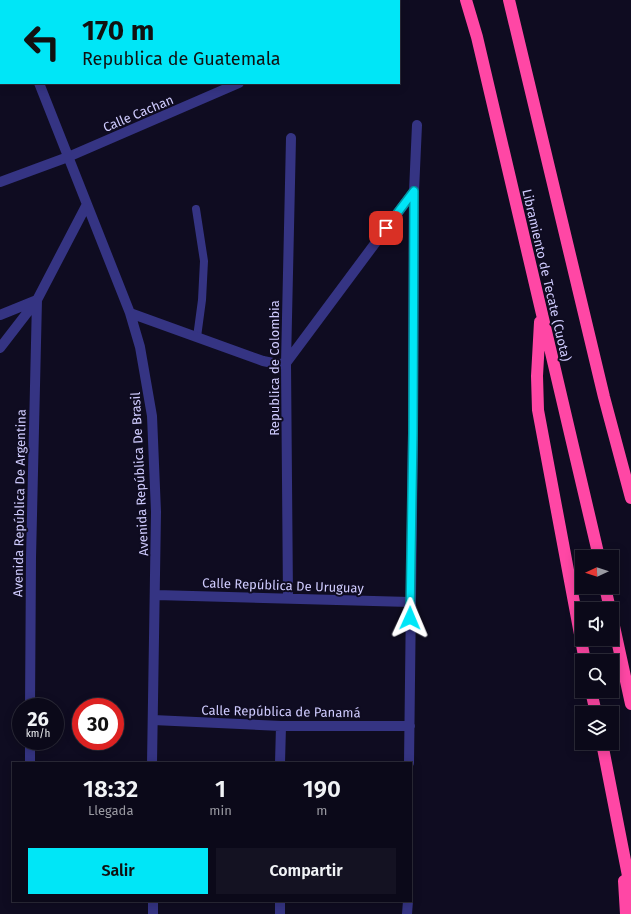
<!DOCTYPE html>
<html lang="es">
<head>
<meta charset="utf-8">
<style>
	:root { --surface:#0b0919; --page:#141222; --text:#f1f3f6; --muted:#9a9aa2; --line:#2b2a38; --accent:#00e6f7 }
	body { margin:0; font-family:"Fira Sans",sans-serif; background:var(--page); color:var(--text); height:100vh; display:flex; flex-direction:column; font-size:15px; white-space:nowrap }
	* { box-sizing:border-box; margin:0 }
	p { font-size:13px; color:var(--muted) }
	.icon { flex:none; width:22px; height:22px; fill:none; stroke:currentColor; stroke-width:2; stroke-linecap:round; stroke-linejoin:round }
	.map { position:relative; flex:1; overflow:hidden }
	.sheet { position:absolute; left:12px; top:762px; width:400px; height:140px; display:flex; flex-direction:column; background:var(--surface); border-radius:0px; box-shadow:0 2px 10px #0003,0 0 0 1px var(--line) }
	.sheet>* { flex:none }
	.hud { position:absolute; left:0px; top:0px; width:400px; height:84px; box-shadow:0 2px 10px #0003,0 0 0 1px var(--line); background:#00e6f7; color:#111; overflow:hidden }
	.needle { width:26px; rotate:267deg }
	.controls { position:absolute; left:575px; top:550px; display:grid; gap:8px }
	.controls a { display:grid; place-items:center; width:44px; height:44px; border-radius:0px; background:var(--surface); box-shadow:0 2px 10px #0003,0 0 0 1px var(--line); font-size:20px }
	.speed { position:absolute; left:12px; top:698px; display:flex; gap:8px; font-size:20px; font-weight:700; text-align:center }
	.speed>* { display:grid; place-content:center; width:52px; height:52px; border-radius:50%; background:var(--surface); box-shadow:0 2px 10px #0003,0 0 0 1px var(--line); line-height:1 }
	.speed small { font-size:10px; font-weight:400 }
	.speed .limit { border:6px solid #d22; background:#fff; color:#111 }
	.pin { position:absolute; display:grid; place-items:center; width:34px; height:34px; color:#fff; margin:-17px; border-radius:8px; box-shadow:0 2px 6px #0006 }
	.me { position:absolute; width:44px; margin:-22px; rotate:1deg; stroke-linejoin:round; filter:drop-shadow(0 0 3px #0008) }
	.turn { display:flex; align-items:center; gap:14px; height:84px; padding:0 16px; font-size:18px }
	.turn .icon { width:52px; height:52px; stroke-width:2.5 }
	.turn b { display:block; font-size:28px; line-height:34px }
	.eta { display:flex; justify-content:space-evenly; align-items:center; height:68px; text-align:center }
	.eta b { font-size:24px; font-weight:600; line-height:28px }
	.button { display:flex; gap:8px; margin-top:auto; padding:8px 16px }
	.button a { flex:1; height:46px; border-radius:0px; background:var(--accent); color:#111; font-size:16px; font-weight:600; line-height:46px; text-align:center }
	.button a+a { background:var(--page); color:var(--text) }
	.map>svg:first-child { display:block }
	.lines { fill:none; stroke-linecap:round; stroke-linejoin:round }
	.lane { stroke:#353483; stroke-width:8 }
	.street { stroke:#353483; stroke-width:10 }
	.highway { stroke:#ff47a5; stroke-width:12 }
	.route-casing { stroke:#0096a1; stroke-width:10 }
	.route { stroke:#00e6f7; stroke-width:7 }
	.labels { text-anchor:middle; stroke-width:4; stroke-linejoin:round; paint-order:stroke }
	.street-label { font-size:13px; fill:#d0ccff; stroke:#0f0c21 }
</style>
</head>
<body>
<div class="map">
<svg width="631" height="914" viewBox="0 0 631 914">
	<rect width="100%" height="100%" fill="#0f0c21"/>
	<g class="lines">
		<path class="lane" d="M 196,209 L 204,261 L 202,300 L 197,337"/>
		<path class="street" d="M 65,0 L 65,1
			M 156,1 L 159,0
			M 0,52 L 1,52
			M 39,83 L 130,313 L 140,347 L 152,416 L 156,512 L 152,763
			M 0,182 L 68,157 L 239,83
			M 130,313 L 263,361 L 278,364 L 286,363 L 414,191
			M 0,315 L 37,300
			M 0,348 L 37,300 L 86,206
			M 156,595 L 410,602
			M 288,598 L 286,363 L 291,138
			M 30,707 L 31,558 L 37,300
			M 153,720 L 281,726 L 410,726
			M 30,763 L 30,741
			M 280,763 L 281,726
			M 409,763 L 413,433 L 414,191 L 417,125
			M 153,901 L 153,914
			M 280,901 L 280,914
			M 407,914 L 408,901"/>
		<path class="highway" d="M 466,0 L 477,37 L 599,557
			M 509,0 L 604,397 L 631,498
			M 540,322 L 537,376 L 538,410 L 585,661
			M 605,587 L 610,609
			M 612,617 L 631,704
			M 591,691 L 596,713
			M 602,743 L 631,891
			M 624,881 L 626,914"/>
	</g>
	<g class="lines">
		<g class="route-casing">
			<path id="route" d="M 386,228 L 414,191 L 413,433 L 410,618"/>
		</g>
		<use href="#route" class="route"/>
	</g>
	<g class="labels">
		<g class="street-label">
			<text transform="translate(138 113) rotate(-23)" y="5">Calle Cachan</text>
			<text transform="translate(547 275) rotate(77)" y="5">Libramiento de Tecate (Cuota)</text>
			<text transform="translate(274 368) rotate(-90)" y="5">Republica de Colombia</text>
			<text transform="translate(139 474) rotate(-93)" y="5">Avenida República De Brasil</text>
			<text transform="translate(19 503) rotate(-89)" y="5">Avenida República De Argentina</text>
			<text transform="translate(283 585) rotate(2)" y="5">Calle República De Uruguay</text>
			<text transform="translate(281 711) rotate(1)" y="5">Calle República de Panamá</text>
		</g>
	</g>
</svg>
<div class="controls">
<a><svg class="needle" viewBox="-14 -14 28 28"><path d="M0-13l5 13h-10z" fill="#e53935"/><path d="M0 13l5-13h-10z" fill="#9a9aa2"/></svg></a>
<a><svg class="icon" aria-label="sound" viewBox="0 0 24 24"><path d="M4 9h4l5-4v14l-5-4H4zM17 9q2 3 0 6"/></svg></a>
<a><svg class="icon" aria-label="search" viewBox="0 0 24 24"><circle cx="10" cy="10" r="6"/><path d="M15 15l6 6"/></svg></a>
<a><svg class="icon" aria-label="layers" viewBox="0 0 24 24"><path d="M12 4l9 5-9 5-9-5zM3 14l9 5 9-5"/></svg></a>
</div>
<div class="speed"><div>26<small>km/h</small></div><div class="limit">30</div></div>
<div class="pin" style="left:386px;top:228px;background:#d93025"><svg class="icon" aria-label="arrive" viewBox="0 0 24 24"><path d="M6 21V4h12l-3 4 3 4H6"/></svg></div>
<svg class="me" style="left:410px;top:618px" viewBox="-20 -20 40 40"><path d="M0-17L14 15 0 8-14 15z" fill="#00e6f7" stroke="#fff" stroke-width="4"/></svg>
<div class="hud">
<div class="turn"><svg class="icon" aria-label="left" viewBox="0 0 24 24"><path d="M17 20v-9H6M10 6l-5 5 5 5"/></svg><div><b>170 m</b>Republica de Guatemala</div></div>
</div>
<section class="sheet">
<div class="eta">
<div><b>18:32</b><p>Llegada</p></div>
<div><b>1</b><p>min</p></div>
<div><b>190</b><p>m</p></div>
</div>
<div class="button"><a>Salir</a><a>Compartir</a></div>
</section>
</div>
</body>
</html>
